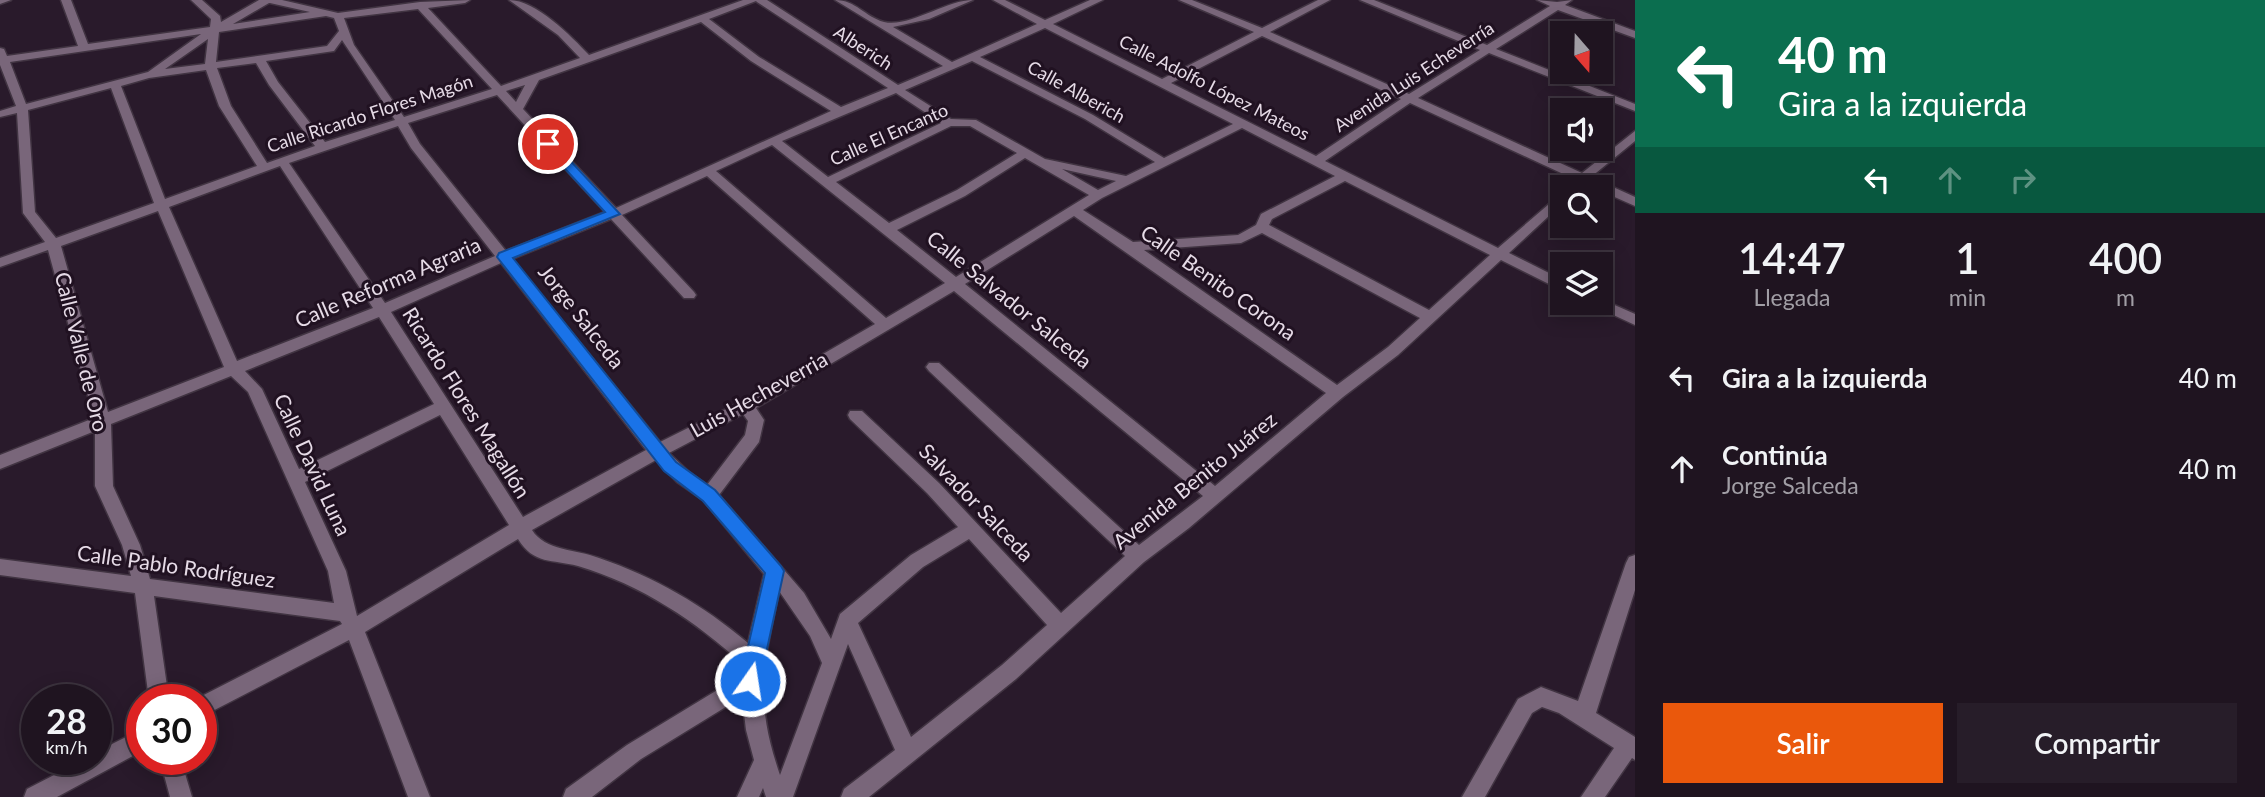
<!DOCTYPE html>
<html lang="es">
<head>
<meta charset="utf-8">
<style>
	:root { --surface:#1f1420; --page:#271d29; --text:#f1f3f6; --muted:#a19ea5; --line:#3c333e; --accent:#ea580c }
	body { margin:0; font-family:Lato,sans-serif; background:var(--page); color:var(--text); height:100vh; display:flex; flex-direction:column; font-size:26px; white-space:nowrap }
	* { box-sizing:border-box; margin:0 }
	p { font-size:23px; color:var(--muted) }
	.icon { flex:none; width:38px; height:38px; fill:none; stroke:currentColor; stroke-width:2; stroke-linecap:round; stroke-linejoin:round }
	.map { position:relative; flex:1; overflow:hidden }
	.drawer { display:flex; flex-direction:column; background:var(--surface); width:630px }
	.drawer>* { flex:none }
	.top-card { background:#0b6e4f; color:#fff; overflow:hidden }
	.needle { width:46px; rotate:160deg }
	.buttons { position:absolute; left:1550px; top:21px; display:grid; gap:14px }
	.buttons a { display:grid; place-items:center; width:63px; height:63px; border-radius:0px; background:var(--surface); box-shadow:0 4px 18px #0003,0 0 0 2px var(--line); font-size:35px }
	.speed { position:absolute; left:21px; top:684px; display:flex; gap:14px; font-size:35px; font-weight:700; text-align:center }
	.speed>* { display:grid; place-content:center; width:91px; height:91px; border-radius:50%; background:var(--surface); box-shadow:0 4px 18px #0003,0 0 0 2px var(--line); line-height:1 }
	.speed small { font-size:18px; font-weight:400 }
	.speed .limit { border:10px solid #d22; background:#fff; color:#111 }
	.pin { position:absolute; display:grid; place-items:center; width:60px; height:60px; color:#fff; margin:-30px; border:4px solid #fff; border-radius:50%; box-shadow:0 2px 7px #0007 }
	.me { position:absolute; width:77px; margin:-38px; rotate:13deg; stroke-linejoin:round; filter:drop-shadow(0 0 5px #0008) }
	.turn { display:flex; align-items:center; gap:24px; height:147px; padding:0 28px; font-size:32px }
	.turn .icon { width:91px; height:91px; stroke-width:2.5 }
	.turn b { display:block; font-size:49px; line-height:60px }
	.lanes { display:flex; align-items:center; height:66px; padding:0 28px; background:#0003; justify-content:center; gap:35px; direction:ltr }
	.lanes .off { opacity:.35 }
	.eta { display:flex; justify-content:space-evenly; align-items:center; height:119px; text-align:center }
	.eta b { font-size:42px; font-weight:600; line-height:49px }
	.action { display:flex; gap:14px; margin-top:auto; padding:14px 28px }
	.action a { flex:1; height:80px; border-radius:0px; background:var(--accent); color:#fff; font-size:28px; font-weight:600; line-height:80px; text-align:center }
	.action a+a { background:var(--page); color:var(--text) }
	ul { padding:0; list-style:none }
	li { display:flex; align-items:center; gap:21px; height:91px; padding:0 28px }
	li div { flex:1 }
	li b { display:block; font-size:26px }
	li em { font-style:normal }
	main { display:flex; flex:1; min-height:0 }
	.map>svg:first-child { display:block }
	.lines { fill:none; stroke-linecap:round; stroke-linejoin:round }
	.minor-casing { stroke:#413442; stroke-width:3 }
	.minor { fill:#79667a; fill-rule:evenodd }
	.route { fill:#1a73e8; stroke:#114b97; stroke-width:2 }
	.labels { text-anchor:middle; stroke-width:6; stroke-linejoin:round; paint-order:stroke }
	.far-street-label { font-size:18px; fill:#e6dbe7; stroke:#201121 }
	.street-label { font-size:21px; fill:#e6dbe7; stroke:#201121 }
</style>
</head>
<body>
<main>
<div class="map">
<svg width="1635" height="797" viewBox="0 0 1635 797">
	<rect width="100%" height="100%" fill="#291a2b"/>
	<g class="lines">
		<g class="minor-casing">
			<path id="minor" d="M 0,0 L 11,0 L 0,4 Z
				M 61,0 L 71,0 L 88,44 L 210,27 L 211,19 L 191,0 L 202,0 L 220,16 L 221,22 L 259,0 L 282,0 L 338,13 L 420,2 L 470,0 L 465,3 L 428,8 L 501,86 L 580,58 L 558,35 L 509,0 C 536,0 571,36 589,55 L 743,0 L 767,0 L 898,85 L 943,66 L 835,0 C 856,0 865,17 884,22 C 909,28 946,0 973,0 L 929,19 L 893,27 L 952,62 L 1037,24 L 993,0 L 1005,0 L 1045,20 L 1090,0 L 1103,0 L 1053,24 L 1162,79 L 1254,32 L 1179,0 L 1192,0 L 1262,28 L 1318,0 L 1330,0 L 1270,32 L 1409,94 L 1480,50 L 1360,0 L 1374,0 L 1487,45 L 1550,6 L 1537,0 L 1557,2 L 1572,0 L 1565,5 L 1635,31 L 1635,38 L 1558,10 L 1496,49 L 1635,104 L 1635,111 L 1489,53 L 1418,98 L 1582,173 L 1635,131 L 1635,141 L 1591,177 L 1635,197 L 1635,206 L 1601,191 L 1601,187 L 1584,183 L 1579,187 L 1566,187 L 1574,179 L 1410,103 L 1325,161 L 1498,248 L 1563,192 L 1563,203 L 1509,253 L 1563,280 L 1563,291 L 1501,260 L 1398,355 L 1343,397 L 1189,528 L 1144,562 L 1016,679 L 869,797 L 841,797 L 844,789 L 895,750 L 848,644 L 793,797 L 766,797 L 763,788 L 759,797 L 737,797 L 754,760 L 746,730 L 742,697 L 641,759 L 592,797 L 563,797 L 566,789 L 627,745 L 742,675 L 744,665 C 695,621 642,585 578,566 C 552,559 534,565 518,539 L 365,632 L 430,797 L 408,797 L 349,640 L 201,717 L 201,700 L 194,700 L 342,624 L 340,621 L 154,596 L 169,700 L 149,700 L 135,593 L 0,575 L 0,559 L 131,576 L 122,545 L 95,486 L 95,431 L 0,469 L 0,455 L 94,418 L 48,250 L 0,267 L 0,258 L 45,242 L 23,213 L 17,113 L 0,117 L 0,111 L 16,106 L 0,65 L 0,48 L 4,49 L 7,56 L 78,46 ZM 756,1 L 757,2 L 888,88 L 841,107 L 759,57 L 709,19 ZM 269,3 L 270,3 L 310,12 L 233,24 ZM 418,9 L 492,89 L 404,117 L 354,45 L 344,18 ZM 326,16 L 334,18 L 339,31 L 327,46 L 216,62 L 219,32 ZM 701,22 L 751,61 L 831,111 L 616,208 L 523,109 L 539,80 ZM 1045,28 L 1233,124 L 1164,158 L 1093,115 L 980,57 ZM 201,34 L 148,72 L 26,104 L 10,62 ZM 1262,36 L 1401,99 L 1316,156 L 1171,83 ZM 208,39 L 205,64 L 165,69 ZM 342,40 L 395,120 L 325,142 L 278,82 L 266,61 L 334,51 ZM 972,61 L 1085,119 L 1155,162 L 1126,176 L 1045,159 L 976,120 L 951,119 L 905,90 ZM 256,63 L 269,85 L 315,146 L 267,163 L 231,106 L 217,68 ZM 206,70 L 219,106 L 257,166 L 165,199 L 121,86 L 149,78 ZM 525,85 L 516,102 L 506,91 ZM 111,88 L 154,203 L 56,238 L 35,212 L 28,110 ZM 896,93 L 941,123 L 828,177 L 782,141 ZM 497,95 L 605,212 L 506,251 L 420,144 L 408,123 ZM 398,126 L 411,148 L 495,256 L 385,303 L 289,163 ZM 951,126 L 970,126 L 1017,153 L 957,190 L 889,223 L 836,182 ZM 1242,128 L 1335,176 L 1261,214 L 1256,225 L 1238,235 L 1133,242 L 1083,210 L 1102,198 ZM 772,145 L 945,283 L 886,318 L 716,171 ZM 1025,158 L 1089,195 L 956,277 L 897,230 L 965,196 ZM 280,166 L 373,308 L 237,361 L 169,207 ZM 1062,169 L 1116,181 L 1098,190 ZM 707,176 L 875,324 L 740,402 L 660,442 L 512,259 L 611,219 L 684,298 L 694,298 L 696,295 L 694,292 L 622,215 ZM 1345,181 L 1490,255 L 1429,310 L 1269,225 L 1272,219 ZM 158,211 L 224,367 L 108,412 L 61,246 ZM 1074,216 L 1326,393 L 1215,486 L 965,284 ZM 1262,233 L 1420,318 L 1388,347 L 1337,385 L 1144,250 L 1241,243 ZM 501,263 L 646,450 L 523,517 L 391,312 ZM 954,291 L 1203,496 L 1139,545 L 939,363 L 929,363 L 926,367 L 929,371 L 1125,556 L 1061,613 L 939,483 L 862,411 L 850,411 L 848,415 L 850,419 L 927,493 L 958,527 L 911,555 L 840,614 L 831,639 L 804,593 L 719,495 L 759,442 L 764,420 L 756,408 ZM 379,317 L 434,404 L 299,469 L 262,389 L 245,371 ZM 231,376 L 248,392 L 328,571 L 334,603 L 150,579 L 140,545 L 113,486 L 111,424 ZM 743,414 L 748,421 L 745,435 L 707,485 L 689,472 L 669,453 ZM 440,415 L 509,525 L 357,616 L 346,571 L 305,482 ZM 656,460 L 677,482 L 703,500 L 764,574 L 748,643 C 703,605 655,577 599,558 C 576,549 545,551 532,530 ZM 969,539 L 1047,625 L 1002,665 L 911,737 L 858,623 L 923,567 ZM 779,591 L 810,636 L 822,663 L 780,775 C 754,700 763,666 779,591 Z
				M 1601,299 L 1635,314 L 1635,325 L 1594,306 L 1592,303 L 1601,303 Z
				M 1635,555 L 1635,590 L 1596,713 L 1635,737 L 1635,760 L 1632,758 L 1605,797 L 1581,797 L 1614,748 L 1559,713 L 1542,707 L 1532,713 L 1485,797 L 1462,797 L 1518,699 L 1541,687 L 1578,701 L 1626,563 L 1629,557 Z
				M 142,729 L 142,751 L 57,797 L 24,797 L 27,789 L 83,760 L 96,760 L 96,752 Z
				M 160,760 L 181,760 L 192,797 L 170,797 Z"/>
		</g>
		<use href="#minor" class="minor"/>
	</g>
	<path class="route" d="M 548,140 L 552,141 L 620,214 L 513,258 L 676,462 L 715,490 L 781,566 L 784,571 L 760,681 L 757,688 L 750,690 L 743,688 L 740,681 L 765,573 L 703,501 L 664,471 L 497,257 L 499,253 L 605,212 L 544,146 L 542,144 Z"/>
	<g class="labels">
		<g class="far-street-label">
			<text transform="translate(863 48) rotate(33)" y="6">Alberich</text>
			<text transform="translate(1414 77) rotate(-33)" y="6">Avenida Luis Echeverría</text>
			<text transform="translate(1214 88) rotate(27)" y="6">Calle Adolfo López Mateos</text>
			<text transform="translate(1076 92) rotate(29)" y="6">Calle Alberich</text>
			<text transform="translate(370 114) rotate(-18)" y="6">Calle Ricardo Flores Magón</text>
			<text transform="translate(889 135) rotate(-24)" y="6">Calle El Encanto</text>
		</g>
		<g class="street-label">
			<text transform="translate(388 283) rotate(-23)" y="7">Calle Reforma Agraria</text>
			<text transform="translate(1218 283) rotate(35)" y="7">Calle Benito Corona</text>
			<text transform="translate(1009 300) rotate(39)" y="7">Calle Salvador Salceda</text>
			<text transform="translate(581 317) rotate(52)" y="7">Jorge Salceda</text>
			<text transform="translate(81 352) rotate(76)" y="7">Calle Valle de Oro</text>
			<text transform="translate(759 395) rotate(-29)" y="7">Luis Hecheverria</text>
			<text transform="translate(466 403) rotate(58)" y="7">Ricardo Flores Magallón</text>
			<text transform="translate(312 465) rotate(65)" y="7">Calle David Luna</text>
			<text transform="translate(1195 481) rotate(-39)" y="7">Avenida Benito Juárez</text>
			<text transform="translate(976 503) rotate(46)" y="7">Salvador Salceda</text>
			<text transform="translate(176 567) rotate(8)" y="7">Calle Pablo Rodríguez</text>
		</g>
	</g>
</svg>
<div class="buttons">
<a><svg class="needle" viewBox="-14 -14 28 28"><path d="M0-13l5 13h-10z" fill="#e53935"/><path d="M0 13l5-13h-10z" fill="#a19ea5"/></svg></a>
<a><svg class="icon" aria-label="sound" viewBox="0 0 24 24"><path d="M4 9h4l5-4v14l-5-4H4zM17 9q2 3 0 6"/></svg></a>
<a><svg class="icon" aria-label="search" viewBox="0 0 24 24"><circle cx="10" cy="10" r="6"/><path d="M15 15l6 6"/></svg></a>
<a><svg class="icon" aria-label="layers" viewBox="0 0 24 24"><path d="M12 4l9 5-9 5-9-5zM3 14l9 5 9-5"/></svg></a>
</div>
<div class="speed"><div>28<small>km/h</small></div><div class="limit">30</div></div>
<div class="pin" style="left:548px;top:144px;background:#d93025"><svg class="icon" aria-label="arrive" viewBox="0 0 24 24"><path d="M6 21V4h12l-3 4 3 4H6"/></svg></div>
<svg class="me" style="left:750px;top:681px" viewBox="-20 -20 40 40"><circle r="17" fill="#1a73e8" stroke="#fff" stroke-width="3"/><path d="M0-11L8 9 0 5-8 9z" fill="#fff"/></svg>
</div>
<section class="drawer">
<div class="top-card">
<div class="turn"><svg class="icon" aria-label="left" viewBox="0 0 24 24"><path d="M17 20v-9H6M10 6l-5 5 5 5"/></svg><div><b>40 m</b>Gira a la izquierda</div></div>
<div class="lanes"><svg class="icon" aria-label="left" viewBox="0 0 24 24"><path d="M17 20v-9H6M10 6l-5 5 5 5"/></svg><svg class="icon off" aria-label="ahead" viewBox="0 0 24 24"><path d="M12 20V5M6 11l6-6 6 6"/></svg><svg class="icon off" aria-label="right" viewBox="0 0 24 24"><path d="M7 20v-9h11M14 6l5 5-5 5"/></svg></div>
</div>
<div class="eta">
<div><b>14:47</b><p>Llegada</p></div>
<div><b>1</b><p>min</p></div>
<div><b>400</b><p>m</p></div>
</div>
<ul>
<li><svg class="icon" aria-label="left" viewBox="0 0 24 24"><path d="M17 20v-9H6M10 6l-5 5 5 5"/></svg><div><b>Gira a la izquierda</b></div><em>40 m</em></li>
<li><svg class="icon" aria-label="ahead" viewBox="0 0 24 24"><path d="M12 20V5M6 11l6-6 6 6"/></svg><div><b>Continúa</b><p>Jorge Salceda</p></div><em>40 m</em></li>
</ul>
<div class="action"><a>Salir</a><a>Compartir</a></div>
</section>
</main>
</body>
</html>
